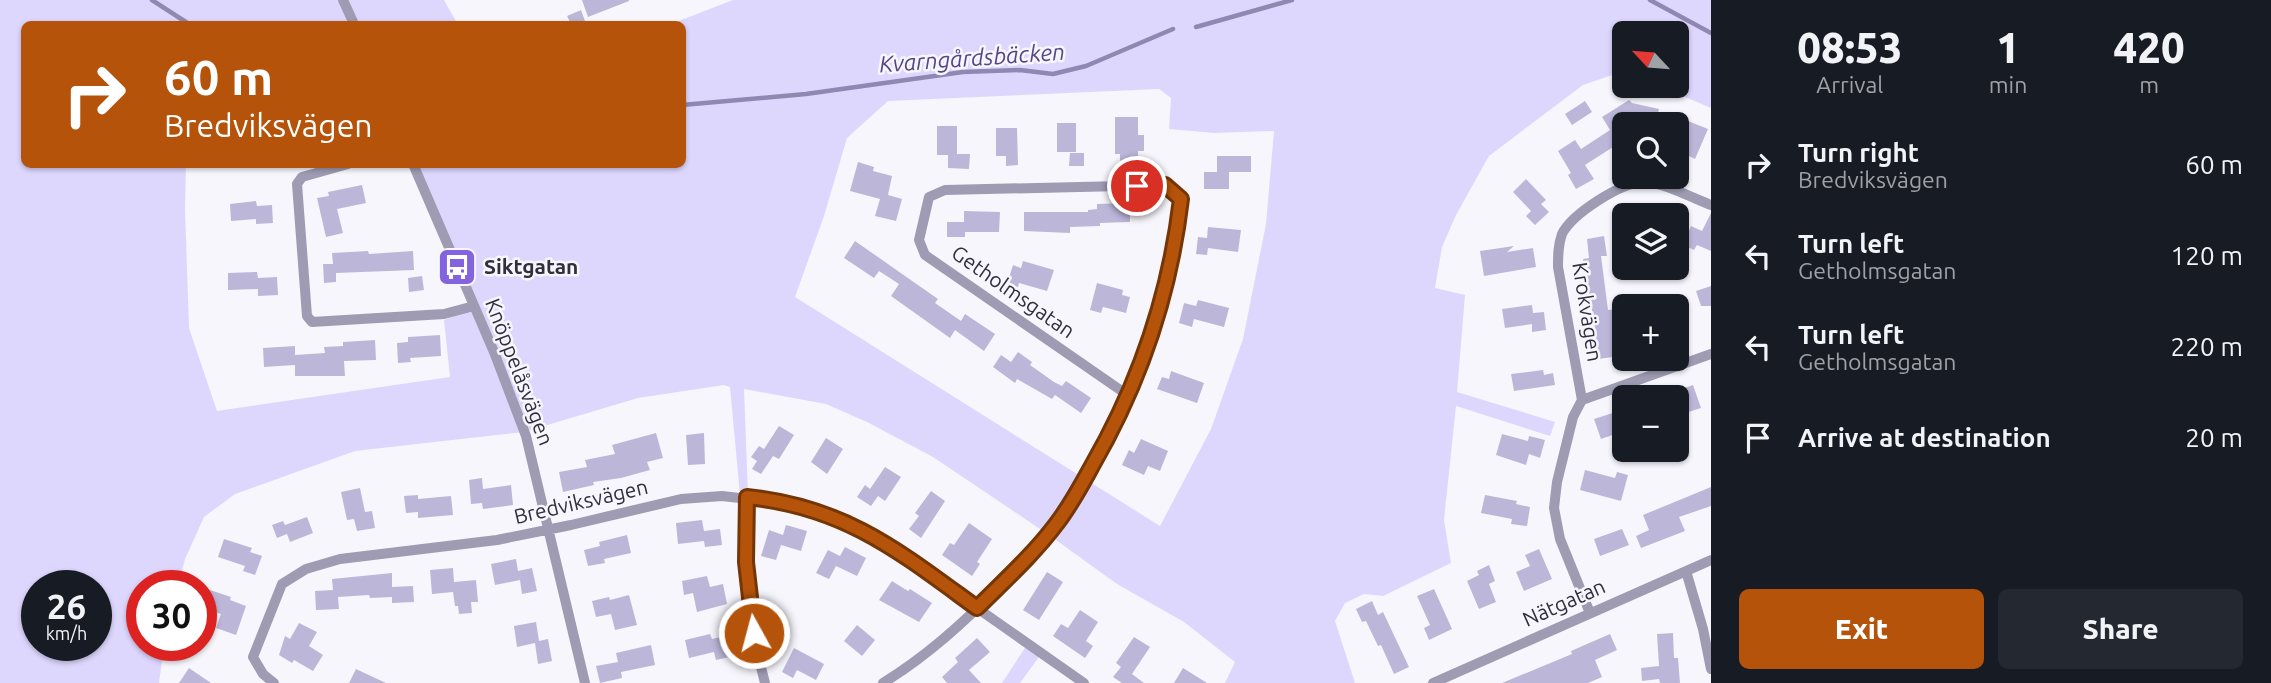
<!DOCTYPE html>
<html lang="en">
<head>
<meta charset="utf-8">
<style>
	:root { --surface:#171b24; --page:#242831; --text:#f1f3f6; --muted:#9ea1a6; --accent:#b45309 }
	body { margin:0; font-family:Ubuntu,sans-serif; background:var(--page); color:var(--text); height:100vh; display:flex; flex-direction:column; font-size:26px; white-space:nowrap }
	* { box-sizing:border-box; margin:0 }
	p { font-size:23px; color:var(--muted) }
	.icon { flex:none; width:38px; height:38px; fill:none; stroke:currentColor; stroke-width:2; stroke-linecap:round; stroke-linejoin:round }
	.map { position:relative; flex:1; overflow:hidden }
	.drawer { display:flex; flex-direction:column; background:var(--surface); width:560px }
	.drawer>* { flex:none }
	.banner { position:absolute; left:21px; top:21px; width:665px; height:147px; border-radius:10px; box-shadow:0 2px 5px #0004; background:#b45309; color:#fff; overflow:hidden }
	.needle { width:46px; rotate:296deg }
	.controls { position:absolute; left:1612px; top:21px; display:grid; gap:14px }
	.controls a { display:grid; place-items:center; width:77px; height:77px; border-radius:10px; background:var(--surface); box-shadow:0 2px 5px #0004; font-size:35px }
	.speed { position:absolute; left:21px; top:570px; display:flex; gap:14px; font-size:35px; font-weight:700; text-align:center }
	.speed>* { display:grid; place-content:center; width:91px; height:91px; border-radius:50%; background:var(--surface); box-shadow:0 2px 5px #0004; line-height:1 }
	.speed small { font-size:18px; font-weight:400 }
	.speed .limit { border:10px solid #d22; background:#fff; color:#111 }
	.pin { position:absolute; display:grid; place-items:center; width:60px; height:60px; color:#fff; margin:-30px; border:4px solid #fff; border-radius:50%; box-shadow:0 2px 7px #0007 }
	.me { position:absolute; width:77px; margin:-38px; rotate:353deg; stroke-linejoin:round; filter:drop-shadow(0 0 5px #0008) }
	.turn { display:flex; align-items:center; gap:24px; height:147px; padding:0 28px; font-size:32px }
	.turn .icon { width:91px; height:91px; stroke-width:2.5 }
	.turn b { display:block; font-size:49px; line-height:60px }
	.eta { display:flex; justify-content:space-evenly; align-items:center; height:119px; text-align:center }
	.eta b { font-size:42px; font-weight:800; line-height:49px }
	.action { display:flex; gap:14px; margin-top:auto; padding:14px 28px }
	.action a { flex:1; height:80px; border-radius:10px; background:var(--accent); color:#fff; font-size:28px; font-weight:800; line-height:80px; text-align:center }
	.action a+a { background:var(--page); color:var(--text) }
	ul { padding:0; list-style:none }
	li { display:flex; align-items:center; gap:21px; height:91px; padding:0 28px }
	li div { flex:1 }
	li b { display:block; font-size:26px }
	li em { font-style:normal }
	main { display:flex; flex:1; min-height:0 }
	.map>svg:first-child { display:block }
	.green { fill:#ddd7fe; fill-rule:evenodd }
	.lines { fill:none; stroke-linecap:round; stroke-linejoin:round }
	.stream { stroke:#8f88b2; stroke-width:4.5 }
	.building { fill:#bcb7d9 }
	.street { stroke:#9f9bb3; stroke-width:10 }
	.route-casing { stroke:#753606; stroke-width:18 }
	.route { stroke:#b45309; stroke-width:12 }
	.labels { text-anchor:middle; stroke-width:5; stroke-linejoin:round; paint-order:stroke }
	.poi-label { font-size:21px; font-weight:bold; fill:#312f3c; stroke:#f7f6fd; text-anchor:start }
	.street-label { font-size:21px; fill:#312f3c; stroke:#f7f6fd }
	.water-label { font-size:23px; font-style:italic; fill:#564689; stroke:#f7f6fd }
</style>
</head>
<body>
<main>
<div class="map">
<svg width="1711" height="683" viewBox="0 0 1711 683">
	<rect width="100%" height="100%" fill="#f7f6fd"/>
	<path class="green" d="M 0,0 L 444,0 L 457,23 L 460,24 L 24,24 L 24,164 L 186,165 L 185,209 L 189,328 L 217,411 L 450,377 L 444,320 L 474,308 L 412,165 L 682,164 L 682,24 L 671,24 L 733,0 L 1711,0 L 1711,108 L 1659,86 L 1676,86 L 1676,33 L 1624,33 L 1624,71 L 1583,85 L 1489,156 L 1456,215 L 1442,247 L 1435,288 L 1465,295 L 1457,392 L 1555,422 L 1550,436 L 1456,406 L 1444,520 L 1451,563 L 1383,596 L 1364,594 L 1345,603 L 1335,621 L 1355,683 L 1225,683 L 1235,662 L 1184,622 L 1117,584 L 1049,535 L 933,457 L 867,422 L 826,404 L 744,389 L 748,495 L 740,495 L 730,387 L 724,385 L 638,398 L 524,432 L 355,451 L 235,494 L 204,517 L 185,559 L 178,586 L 142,586 L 142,646 L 164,646 L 159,683 L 0,683 ZM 1159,89 L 1171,98 L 1169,129 L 1214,133 L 1274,131 L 1266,224 L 1243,339 L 1211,429 L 1160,526 L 795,297 L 824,216 L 847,138 L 888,101 ZM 37,586 L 96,586 L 96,646 L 37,646 Z
		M 1028,643 L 1042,653 L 1020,683 L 1002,683 Z"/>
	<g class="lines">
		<path class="stream" d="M 152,0 L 189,24
			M 1650,0 L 1711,33
			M 1196,27 L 1292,0
			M 682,105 L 806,94 L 963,72 L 1020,70 L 1053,74 L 1086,66 L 1173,29"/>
	</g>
	<path class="building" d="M 582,0 L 629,0 L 629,1 L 588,17 Z
		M 581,10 L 586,24 L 571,24 L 567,16 Z
		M 1629,100 L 1632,103 L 1659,109 L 1656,120 L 1636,116 L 1619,126 L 1624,133 L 1624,140 L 1585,165 L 1594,179 L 1576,189 L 1568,175 L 1571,173 L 1558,151 L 1575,140 L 1581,149 L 1610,130 L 1602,117 Z
		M 1585,101 L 1592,112 L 1572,125 L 1565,114 Z
		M 1115,117 L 1138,117 L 1138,135 L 1144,135 L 1144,151 L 1138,151 L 1138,164 L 1120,164 L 1120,154 L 1115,154 Z
		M 1688,121 L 1708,129 L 1695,159 L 1685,154 L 1676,175 L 1676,147 Z
		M 1057,123 L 1076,123 L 1076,152 L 1057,152 Z
		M 937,126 L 957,126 L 957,154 L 970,154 L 969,169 L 948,168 L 948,155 L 937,155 Z
		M 996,128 L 1017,128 L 1018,165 L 1006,166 L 1006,156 L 996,156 Z
		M 1070,153 L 1084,153 L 1084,166 L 1069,166 Z
		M 1217,156 L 1251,156 L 1251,172 L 1229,172 L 1229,189 L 1204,189 L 1204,172 L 1217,172 Z
		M 858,162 L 874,167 L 873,171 L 892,176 L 888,195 L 902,199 L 896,221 L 875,216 L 880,199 L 850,191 Z
		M 1526,179 L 1546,200 L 1541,204 L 1549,212 L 1535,225 L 1526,216 L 1531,211 L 1513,192 Z
		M 362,185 L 366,203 L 337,209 L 343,233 L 326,237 L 317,198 L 329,196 L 328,192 Z
		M 256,201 L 257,206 L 272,205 L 273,223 L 256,224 L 256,219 L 231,221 L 230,204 Z
		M 1130,203 L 1130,222 L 1100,223 L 1100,226 L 1070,227 L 1070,233 L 1024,231 L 1024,212 L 1088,212 L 1088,210 L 1097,209 L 1097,204 Z
		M 964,211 L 1000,212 L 999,232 L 965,232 L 965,237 L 947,237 L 947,222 L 964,222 Z
		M 1711,213 L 1711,251 L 1697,245 L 1694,250 L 1683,245 L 1691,226 L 1702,231 Z
		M 1208,227 L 1241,230 L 1238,252 L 1208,248 L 1207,255 L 1196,254 L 1198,237 L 1207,238 Z
		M 1604,236 L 1607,256 L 1601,256 L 1608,310 L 1616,309 L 1619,325 L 1615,326 L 1620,356 L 1598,359 L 1593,328 L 1595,328 L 1583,259 L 1589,258 L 1587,239 Z
		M 855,241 L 938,299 L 935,303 L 961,321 L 965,314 L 995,334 L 984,351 L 955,330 L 950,338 L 891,296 L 899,284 L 879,271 L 874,278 L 844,258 Z
		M 1514,246 L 1507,252 L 1533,248 L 1536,267 L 1484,276 L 1480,251 Z
		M 368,251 L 369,254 L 413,251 L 414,270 L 336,273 L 336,282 L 324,283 L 323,264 L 333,264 L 332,253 Z
		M 1023,261 L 1054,270 L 1047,291 L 1019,283 L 1018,287 L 1007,284 L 1013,265 L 1021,268 Z
		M 257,272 L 258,278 L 277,277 L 278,295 L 258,296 L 258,289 L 228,290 L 228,273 Z
		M 422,276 L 424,290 L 409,292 L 408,278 Z
		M 1097,283 L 1123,290 L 1122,295 L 1130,297 L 1126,313 L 1103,307 L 1101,313 L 1090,310 Z
		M 1711,286 L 1711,306 L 1701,306 L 1696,291 Z
		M 1198,300 L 1229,308 L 1224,327 L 1194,319 L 1192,327 L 1179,323 L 1184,303 L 1196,306 Z
		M 1532,305 L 1533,313 L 1544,312 L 1546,330 L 1532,332 L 1532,324 L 1505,328 L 1502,309 Z
		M 440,335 L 441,356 L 410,358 L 411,362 L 398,363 L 397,343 L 408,342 L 408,337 Z
		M 375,340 L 376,360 L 344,361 L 345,376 L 295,376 L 295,365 L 264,367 L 263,348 L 295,346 L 295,355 L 325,353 L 324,347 L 343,346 L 343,342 Z
		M 1018,352 L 1032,362 L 1030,365 L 1054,382 L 1062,386 L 1066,381 L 1091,398 L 1081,413 L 1055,395 L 1052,399 L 1017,379 L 1015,383 L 993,367 L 1001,355 L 1011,362 Z
		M 1543,370 L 1544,375 L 1553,373 L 1555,385 L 1514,391 L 1511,374 Z
		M 1171,371 L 1204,383 L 1197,403 L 1157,389 L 1162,377 L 1169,379 Z
		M 1693,385 L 1701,408 L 1676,416 L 1676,394 L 1680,393 L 1679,390 Z
		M 1619,411 L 1619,413 L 1624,412 L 1624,431 L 1601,439 L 1594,419 Z
		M 779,426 L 794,435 L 779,459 L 773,456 L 761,474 L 752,469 L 757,461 L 751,457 L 759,446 L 764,449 Z
		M 656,433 L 663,458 L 647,462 L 650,470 L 621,478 L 593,482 L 594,485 L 563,492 L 559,472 L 587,467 L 585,460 L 615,454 L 612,445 Z
		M 704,433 L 705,464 L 688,465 L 686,435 Z
		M 1502,434 L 1528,441 L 1529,436 L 1545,440 L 1540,458 L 1529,454 L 1526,465 L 1496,455 Z
		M 826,438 L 843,449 L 827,474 L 811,462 Z
		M 1141,439 L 1168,451 L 1160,471 L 1148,466 L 1144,475 L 1122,465 L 1129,450 L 1134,453 Z
		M 885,467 L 901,477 L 885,501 L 878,496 L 871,506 L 857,497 L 865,485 L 870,489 Z
		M 1585,470 L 1615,478 L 1617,472 L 1628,475 L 1621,501 L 1580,490 Z
		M 482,478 L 483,489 L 511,485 L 513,505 L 483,509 L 482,503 L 471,504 L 469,480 Z
		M 1711,487 L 1711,506 L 1679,517 L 1685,531 L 1641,548 L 1636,536 L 1649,530 L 1643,515 Z
		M 360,488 L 365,512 L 372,511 L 375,528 L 357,531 L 354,519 L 347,520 L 341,492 Z
		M 931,491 L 945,501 L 921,538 L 909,529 L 919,516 L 915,513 Z
		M 418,495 L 418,499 L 451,496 L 453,515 L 418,518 L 418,512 L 406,513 L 404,496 Z
		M 1485,495 L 1517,501 L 1516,504 L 1530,507 L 1527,526 L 1511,524 L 1512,519 L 1481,513 Z
		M 307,517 L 313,533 L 290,542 L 287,534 L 277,538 L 272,525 L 283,521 L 285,525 Z
		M 702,520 L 704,531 L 720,529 L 722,545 L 705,547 L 704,541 L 678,544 L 676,523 Z
		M 969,523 L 992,539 L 977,562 L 980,564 L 972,576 L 942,555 L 950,543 L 954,545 Z
		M 786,525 L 807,531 L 801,551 L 781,545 L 776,560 L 761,556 L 769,530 L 783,535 Z
		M 1622,529 L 1629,545 L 1600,556 L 1594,539 Z
		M 627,535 L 631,553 L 604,559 L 605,563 L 588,566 L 584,550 L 600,546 L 599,542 Z
		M 224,539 L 252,548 L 250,552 L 262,556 L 255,575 L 243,571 L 245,566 L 218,557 Z
		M 845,547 L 866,558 L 857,576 L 836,566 L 829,579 L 816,573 L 828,550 L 840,556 Z
		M 1539,549 L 1552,579 L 1524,591 L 1516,572 L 1530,566 L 1525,555 Z
		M 516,559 L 518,571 L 532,568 L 537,591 L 522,594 L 520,580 L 495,585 L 491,564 Z
		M 1489,565 L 1495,581 L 1489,584 L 1496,602 L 1479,609 L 1467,581 L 1479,575 L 1477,571 Z
		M 453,568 L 454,582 L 476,580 L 478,602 L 471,602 L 472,613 L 459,614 L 458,606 L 455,606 L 453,592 L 432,594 L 430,570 Z
		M 1047,572 L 1063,582 L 1039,620 L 1023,610 Z
		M 392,573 L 392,587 L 413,586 L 414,602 L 392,603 L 392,597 L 370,598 L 369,595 L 338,597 L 339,609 L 316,610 L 315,591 L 333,590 L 332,579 Z
		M 707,576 L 710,587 L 723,584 L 727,604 L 697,612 L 693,593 L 684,595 L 682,581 Z
		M 892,581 L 908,591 L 910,589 L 932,603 L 919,622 L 879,600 Z
		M 201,587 L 231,597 L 230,600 L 246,606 L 236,635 L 216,628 L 221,614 L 201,607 Z
		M 1434,589 L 1452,629 L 1429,640 L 1424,628 L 1430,625 L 1417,596 Z
		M 629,595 L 637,625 L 615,630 L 611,614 L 596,617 L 592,601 L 609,597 L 610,600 Z
		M 1372,601 L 1378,615 L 1383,612 L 1409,667 L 1394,674 L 1381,645 L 1378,646 L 1366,621 L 1362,622 L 1356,609 Z
		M 1080,610 L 1098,622 L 1086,641 L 1093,646 L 1085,658 L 1053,636 L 1061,624 L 1068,628 Z
		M 536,622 L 539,641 L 548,639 L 552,661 L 538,664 L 535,643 L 517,647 L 514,626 Z
		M 299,623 L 317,632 L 309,646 L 323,655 L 313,671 L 294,660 L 292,663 L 279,655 L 285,636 L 290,639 Z
		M 857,625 L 875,640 L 862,656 L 844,641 Z
		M 1673,633 L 1674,658 L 1678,658 L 1680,683 L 1660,683 L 1659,679 L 1642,681 L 1641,668 L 1659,666 L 1657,634 Z
		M 710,634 L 712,639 L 729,635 L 734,656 L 716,660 L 714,652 L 689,658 L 685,640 Z
		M 1610,634 L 1617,650 L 1595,660 L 1602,677 L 1588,683 L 1502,683 L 1572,654 L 1571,651 Z
		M 1134,637 L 1150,647 L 1132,674 L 1144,683 L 1122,683 L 1113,677 L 1121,667 L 1116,663 Z
		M 977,638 L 990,652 L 969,670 L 981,683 L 947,683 L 942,677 L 958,662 L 955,658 Z
		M 651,645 L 655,665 L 621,672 L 622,678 L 600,683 L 596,666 L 618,662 L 616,653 Z
		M 794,648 L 824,664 L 816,680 L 797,670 L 793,678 L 782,672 Z
		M 189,668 L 211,683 L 179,683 Z
		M 1183,668 L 1207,683 L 1174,683 Z
		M 356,669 L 386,683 L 349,683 Z"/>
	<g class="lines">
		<path class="street" d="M 343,0 L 354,24
			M 348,164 L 302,177 L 297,184 L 307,316 L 312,322 L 444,314 L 474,306
			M 413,164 L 494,352 L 526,436 L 585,683
			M 1582,400 L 1558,267 C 1558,256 1558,245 1562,234 C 1572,214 1621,182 1644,182 C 1663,182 1692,198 1711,205
			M 747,497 C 742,559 749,623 765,683
			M 1686,571 L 1703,629 L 1711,669
			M 1590,613 L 1560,539 L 1554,508 L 1557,482 L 1573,417 L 1582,400 L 1711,354
			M 274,683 L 263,674 L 253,657 L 282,584 L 306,569 L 340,559 L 497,540 L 571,525 L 681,499 L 722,496 L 794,504 L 840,519 L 880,540 L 1084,683
			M 883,683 C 927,656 965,622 1000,585 C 1019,566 1039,547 1055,527 C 1070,507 1082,485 1094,464 C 1141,379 1169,295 1181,199 L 1165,185 L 945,190 L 929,197 L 919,240 L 925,255 L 1129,396
			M 1433,683 L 1711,560"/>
	</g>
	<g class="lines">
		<g class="route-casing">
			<path id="route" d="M 754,633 L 746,562 L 747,497 C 846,507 900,552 977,608 C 1004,581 1034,554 1057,523 C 1071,505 1082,484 1093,464 C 1140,382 1170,293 1181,199 L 1165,185 L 1137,186"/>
		</g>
		<use href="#route" class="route"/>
	</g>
	<defs>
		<g id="bus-square" transform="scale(2.0125)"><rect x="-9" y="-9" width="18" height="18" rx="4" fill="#8463de" stroke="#f7f6fd"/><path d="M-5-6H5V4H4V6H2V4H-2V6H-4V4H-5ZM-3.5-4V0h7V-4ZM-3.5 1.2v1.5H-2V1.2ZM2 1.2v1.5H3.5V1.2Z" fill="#fff"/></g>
	</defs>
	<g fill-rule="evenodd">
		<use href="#bus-square" x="457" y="267"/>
	</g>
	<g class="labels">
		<g class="poi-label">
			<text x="484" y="274">Siktgatan</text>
		</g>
		<g class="street-label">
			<text transform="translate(1013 292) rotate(35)" y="7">Getholmsgatan</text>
			<text transform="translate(1587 312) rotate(81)" y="7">Krokvägen</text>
			<text transform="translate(519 372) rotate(69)" y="7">Knöppelåsvägen</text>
			<text transform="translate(581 502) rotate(-13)" y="7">Bredviksvägen</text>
			<text transform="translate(1564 603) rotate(-24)" y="7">Nätgatan</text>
		</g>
		<g class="water-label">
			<text transform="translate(972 58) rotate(-4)" y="8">Kvarngårdsbäcken</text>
		</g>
	</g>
</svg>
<div class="controls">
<a><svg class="needle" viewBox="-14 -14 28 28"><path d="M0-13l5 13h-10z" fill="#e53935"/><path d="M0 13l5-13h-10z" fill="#9ea1a6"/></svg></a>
<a><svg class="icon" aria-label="search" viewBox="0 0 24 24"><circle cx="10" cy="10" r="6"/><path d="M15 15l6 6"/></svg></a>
<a><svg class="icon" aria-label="layers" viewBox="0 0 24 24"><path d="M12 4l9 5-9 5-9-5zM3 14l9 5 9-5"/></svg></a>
<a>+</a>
<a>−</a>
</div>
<div class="speed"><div>26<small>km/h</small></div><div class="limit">30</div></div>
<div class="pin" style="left:1137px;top:186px;background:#d93025"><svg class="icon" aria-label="arrive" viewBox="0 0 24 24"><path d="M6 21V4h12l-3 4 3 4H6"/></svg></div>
<svg class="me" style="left:754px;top:633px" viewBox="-20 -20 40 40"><circle r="17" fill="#b45309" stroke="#fff" stroke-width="3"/><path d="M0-11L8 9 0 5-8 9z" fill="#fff"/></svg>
<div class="banner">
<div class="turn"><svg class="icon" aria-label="right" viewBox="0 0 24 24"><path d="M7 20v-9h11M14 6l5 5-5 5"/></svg><div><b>60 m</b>Bredviksvägen</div></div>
</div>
</div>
<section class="drawer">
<div class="eta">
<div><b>08:53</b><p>Arrival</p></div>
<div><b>1</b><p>min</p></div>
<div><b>420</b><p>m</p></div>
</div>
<ul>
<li><svg class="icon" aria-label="right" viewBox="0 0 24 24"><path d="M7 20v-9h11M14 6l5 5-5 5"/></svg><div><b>Turn right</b><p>Bredviksvägen</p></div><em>60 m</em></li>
<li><svg class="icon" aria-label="left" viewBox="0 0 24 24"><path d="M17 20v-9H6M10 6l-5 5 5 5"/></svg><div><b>Turn left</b><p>Getholmsgatan</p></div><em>120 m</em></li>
<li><svg class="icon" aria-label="left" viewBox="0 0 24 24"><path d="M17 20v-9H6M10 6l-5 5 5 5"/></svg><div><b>Turn left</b><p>Getholmsgatan</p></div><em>220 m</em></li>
<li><svg class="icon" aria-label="arrive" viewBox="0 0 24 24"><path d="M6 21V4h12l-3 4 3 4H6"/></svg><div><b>Arrive at destination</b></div><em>20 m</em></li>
</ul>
<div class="action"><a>Exit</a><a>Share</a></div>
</section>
</main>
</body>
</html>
